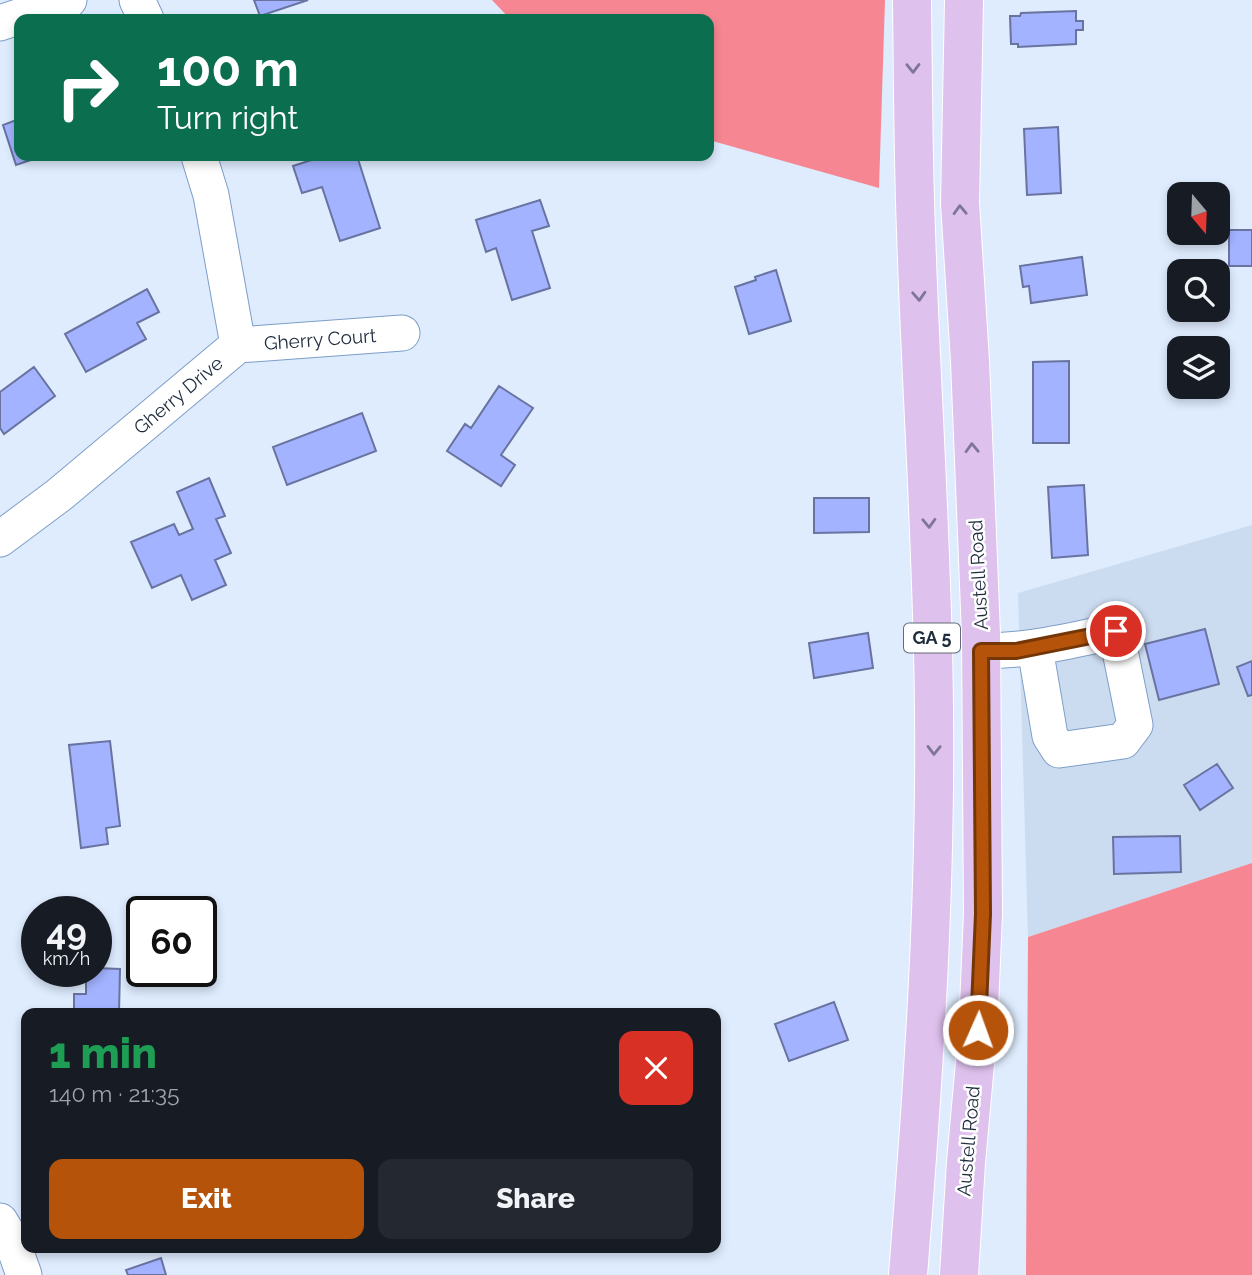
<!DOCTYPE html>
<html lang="en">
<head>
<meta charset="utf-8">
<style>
	:root { --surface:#171b24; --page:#242831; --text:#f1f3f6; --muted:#9ea1a6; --accent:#b45309 }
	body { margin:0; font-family:Raleway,sans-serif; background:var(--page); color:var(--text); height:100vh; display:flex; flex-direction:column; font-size:26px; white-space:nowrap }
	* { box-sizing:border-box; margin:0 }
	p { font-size:23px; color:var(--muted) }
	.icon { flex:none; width:38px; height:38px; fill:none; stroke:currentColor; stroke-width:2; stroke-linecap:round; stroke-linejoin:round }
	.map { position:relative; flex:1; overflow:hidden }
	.details { position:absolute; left:21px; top:1008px; width:700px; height:245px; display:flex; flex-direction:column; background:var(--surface); border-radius:14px; box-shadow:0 4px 10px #0003 }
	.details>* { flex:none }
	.guide { position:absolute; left:14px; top:14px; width:700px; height:147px; border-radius:14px; box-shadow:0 4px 10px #0003; background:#0b6e4f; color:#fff; overflow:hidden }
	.needle { width:46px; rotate:161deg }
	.tools { position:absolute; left:1167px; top:182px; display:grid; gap:14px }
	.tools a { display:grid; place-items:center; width:63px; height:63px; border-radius:14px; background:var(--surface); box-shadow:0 4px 10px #0003; font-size:35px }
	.speed { position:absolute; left:21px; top:896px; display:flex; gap:14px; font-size:35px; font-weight:700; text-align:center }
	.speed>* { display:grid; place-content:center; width:91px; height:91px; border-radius:50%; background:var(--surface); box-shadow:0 4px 10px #0003; line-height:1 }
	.speed small { font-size:18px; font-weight:400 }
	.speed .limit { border:4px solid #111; border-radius:10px; background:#fff; color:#111 }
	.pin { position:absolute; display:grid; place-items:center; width:60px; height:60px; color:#fff; margin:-30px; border:4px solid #fff; border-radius:50%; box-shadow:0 2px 7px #0007 }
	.me { position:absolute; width:77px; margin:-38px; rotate:2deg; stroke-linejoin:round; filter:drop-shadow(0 0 5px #0008) }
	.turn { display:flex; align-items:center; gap:24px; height:147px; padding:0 28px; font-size:32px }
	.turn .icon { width:91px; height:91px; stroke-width:2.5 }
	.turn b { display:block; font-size:49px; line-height:60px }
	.round { display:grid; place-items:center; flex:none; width:74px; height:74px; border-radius:14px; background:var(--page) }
	.headline { display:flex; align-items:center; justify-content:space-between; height:119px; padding:0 28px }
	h1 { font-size:42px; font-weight:800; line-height:52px; color:#1e9e55 }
	.action { display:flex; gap:14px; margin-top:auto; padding:14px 28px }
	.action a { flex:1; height:80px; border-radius:14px; background:var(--accent); color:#fff; font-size:28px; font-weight:800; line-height:80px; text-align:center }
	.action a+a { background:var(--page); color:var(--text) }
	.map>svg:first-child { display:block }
	.built { fill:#ccdcf0 }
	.forest { fill:#f68692 }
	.building { fill:#a3b3ff; stroke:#6873a0; stroke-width:2 }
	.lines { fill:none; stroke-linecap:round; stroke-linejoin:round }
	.minor-casing { stroke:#7d9ec8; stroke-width:37 }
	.major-casing { stroke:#fff; stroke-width:40 }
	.minor { stroke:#fff; stroke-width:35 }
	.major { stroke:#dfc1ee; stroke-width:38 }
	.oneway { stroke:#7e7696 }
	.route-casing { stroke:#753606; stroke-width:18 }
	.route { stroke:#b45309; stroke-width:12 }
	.labels { text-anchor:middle; stroke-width:5; stroke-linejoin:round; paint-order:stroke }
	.shield { fill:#fff; stroke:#626b77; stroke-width:2 }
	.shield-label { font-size:18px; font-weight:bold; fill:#1e2c3d }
	.street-label { font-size:19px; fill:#1e2c3d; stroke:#fff }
</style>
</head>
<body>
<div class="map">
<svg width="1252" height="1275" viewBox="0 0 1252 1275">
	<rect width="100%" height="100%" fill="#deecfe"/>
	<path class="built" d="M 1252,525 L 1252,863 L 1028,937 L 1018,593 Z"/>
	<path class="forest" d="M 492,0 L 885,0 L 879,188 L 709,140 L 709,19 L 510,19 Z
		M 1252,863 L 1252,1275 L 1026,1275 L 1028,937 Z"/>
	<path class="building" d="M 254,0 L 308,0 L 260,16 Z
		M 1076,11 L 1076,21 L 1083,21 L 1083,30 L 1076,30 L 1076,44 L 1018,47 L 1018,44 L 1011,44 L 1010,16 L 1020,16 L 1021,13 Z
		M 19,119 L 19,156 L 43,156 L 16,165 L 3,125 Z
		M 1058,127 L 1061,193 L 1027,195 L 1024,129 Z
		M 324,156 L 357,156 L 380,228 L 340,241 L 322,187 L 302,193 L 293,166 Z
		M 540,200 L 549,226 L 532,231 L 550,288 L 512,300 L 496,248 L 486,252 L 476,220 Z
		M 1229,230 L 1252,230 L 1252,266 L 1229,266 Z
		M 1082,257 L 1087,295 L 1031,303 L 1029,286 L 1023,287 L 1020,266 Z
		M 776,270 L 791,321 L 749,334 L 735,287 L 756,280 L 755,277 Z
		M 147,289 L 159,312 L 137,323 L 146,339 L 86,372 L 65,334 Z
		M 1069,361 L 1069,443 L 1033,443 L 1033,362 Z
		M 34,367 L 55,396 L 4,434 L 0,428 L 0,392 Z
		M 499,386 L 533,408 L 501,455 L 515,465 L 501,486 L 447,451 L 465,424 L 471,428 Z
		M 362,413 L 376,451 L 287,485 L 273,447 Z
		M 209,478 L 225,516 L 216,519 L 231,553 L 215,560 L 226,585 L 192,600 L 181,575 L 152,588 L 131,542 L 174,524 L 179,535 L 193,529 L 177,492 Z
		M 1084,485 L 1088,555 L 1052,558 L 1048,487 Z
		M 814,498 L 869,498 L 869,532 L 814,533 Z
		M 1205,629 L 1219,684 L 1159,700 L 1145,644 Z
		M 868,633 L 873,668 L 814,678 L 809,643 Z
		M 1252,661 L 1252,695 L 1248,696 L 1237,667 Z
		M 110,741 L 120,826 L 106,828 L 108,844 L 81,848 L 69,745 Z
		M 1217,764 L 1233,788 L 1200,810 L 1184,785 Z
		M 1180,836 L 1181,872 L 1114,874 L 1113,837 Z
		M 96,968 L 120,969 L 119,1013 L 74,1013 L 74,994 L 86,994 L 86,971 L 96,971 Z
		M 834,1002 L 848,1040 L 789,1061 L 775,1024 Z
		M 161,1258 L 166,1275 L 128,1275 L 126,1270 Z"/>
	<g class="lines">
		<g class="minor-casing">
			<path id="minor" d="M 137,0 L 146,19
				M 0,23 L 69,0
				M 238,345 L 402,333
				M 0,539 L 59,495 L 238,345 L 211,195 L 199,156
				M 981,651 C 1028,651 1071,641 1116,631 L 1135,725 L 1123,741 L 1059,750 L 1050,736 L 1035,648
				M 0,1221 L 12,1241 L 24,1275"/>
		</g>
		<g class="major-casing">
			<path id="major" d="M 908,1275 C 923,1088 936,900 934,711 C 933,551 921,391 916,231 C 913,154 913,77 912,0
				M 959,1275 L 966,1162 L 978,1030 L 983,914 L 981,634 L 970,361 L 960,203 L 964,0"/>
		</g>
		<use href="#minor" class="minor"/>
		<use href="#major" class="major"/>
	</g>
	<defs><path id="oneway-chevron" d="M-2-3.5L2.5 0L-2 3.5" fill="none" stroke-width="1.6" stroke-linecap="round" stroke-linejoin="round" transform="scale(1.75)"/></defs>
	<g class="oneway">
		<use href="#oneway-chevron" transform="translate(913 68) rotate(89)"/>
		<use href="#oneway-chevron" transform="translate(960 210) rotate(-92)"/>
		<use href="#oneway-chevron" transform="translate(919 296) rotate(87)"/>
		<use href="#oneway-chevron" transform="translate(972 448) rotate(-92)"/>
		<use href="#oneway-chevron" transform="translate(929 523) rotate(88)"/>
		<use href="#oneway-chevron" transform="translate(934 750) rotate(91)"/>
	</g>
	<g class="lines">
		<g class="route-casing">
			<path id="route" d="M 978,1030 L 983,914 L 981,651 L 1016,651 L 1116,631"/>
		</g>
		<use href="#route" class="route"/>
	</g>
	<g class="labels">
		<rect class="shield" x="904" y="623.5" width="56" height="29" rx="5"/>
		<g class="shield-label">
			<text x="932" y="644">GA 5</text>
		</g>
		<g class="street-label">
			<text transform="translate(320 339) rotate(-4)" y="7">Gherry Court</text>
			<text transform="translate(178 395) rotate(-40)" y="7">Gherry Drive</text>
			<text transform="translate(978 575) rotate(-93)" y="7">Austell Road</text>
			<text transform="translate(968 1141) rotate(-85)" y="7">Austell Road</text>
		</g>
	</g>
</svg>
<div class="tools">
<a><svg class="needle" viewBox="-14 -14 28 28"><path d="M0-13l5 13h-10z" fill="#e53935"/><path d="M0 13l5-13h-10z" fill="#9ea1a6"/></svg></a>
<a><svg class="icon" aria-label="search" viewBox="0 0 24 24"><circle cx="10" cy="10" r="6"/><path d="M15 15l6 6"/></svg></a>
<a><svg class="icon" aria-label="layers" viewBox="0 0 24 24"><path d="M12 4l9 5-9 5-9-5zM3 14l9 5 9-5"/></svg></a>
</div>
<div class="speed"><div>49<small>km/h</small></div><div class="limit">60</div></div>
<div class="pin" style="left:1116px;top:631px;background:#d93025"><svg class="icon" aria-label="arrive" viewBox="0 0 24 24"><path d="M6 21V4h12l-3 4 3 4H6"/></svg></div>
<svg class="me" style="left:978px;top:1030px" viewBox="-20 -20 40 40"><circle r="17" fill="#b45309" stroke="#fff" stroke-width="3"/><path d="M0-11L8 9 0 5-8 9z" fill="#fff"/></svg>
<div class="guide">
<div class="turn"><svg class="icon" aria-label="right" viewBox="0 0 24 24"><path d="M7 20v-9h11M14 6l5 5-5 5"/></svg><div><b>100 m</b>Turn right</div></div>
</div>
<section class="details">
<div class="headline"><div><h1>1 min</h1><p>140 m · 21:35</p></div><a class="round" style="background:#d93025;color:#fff"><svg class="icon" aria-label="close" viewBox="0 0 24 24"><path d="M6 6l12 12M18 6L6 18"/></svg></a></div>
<div class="action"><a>Exit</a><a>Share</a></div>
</section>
</div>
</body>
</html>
